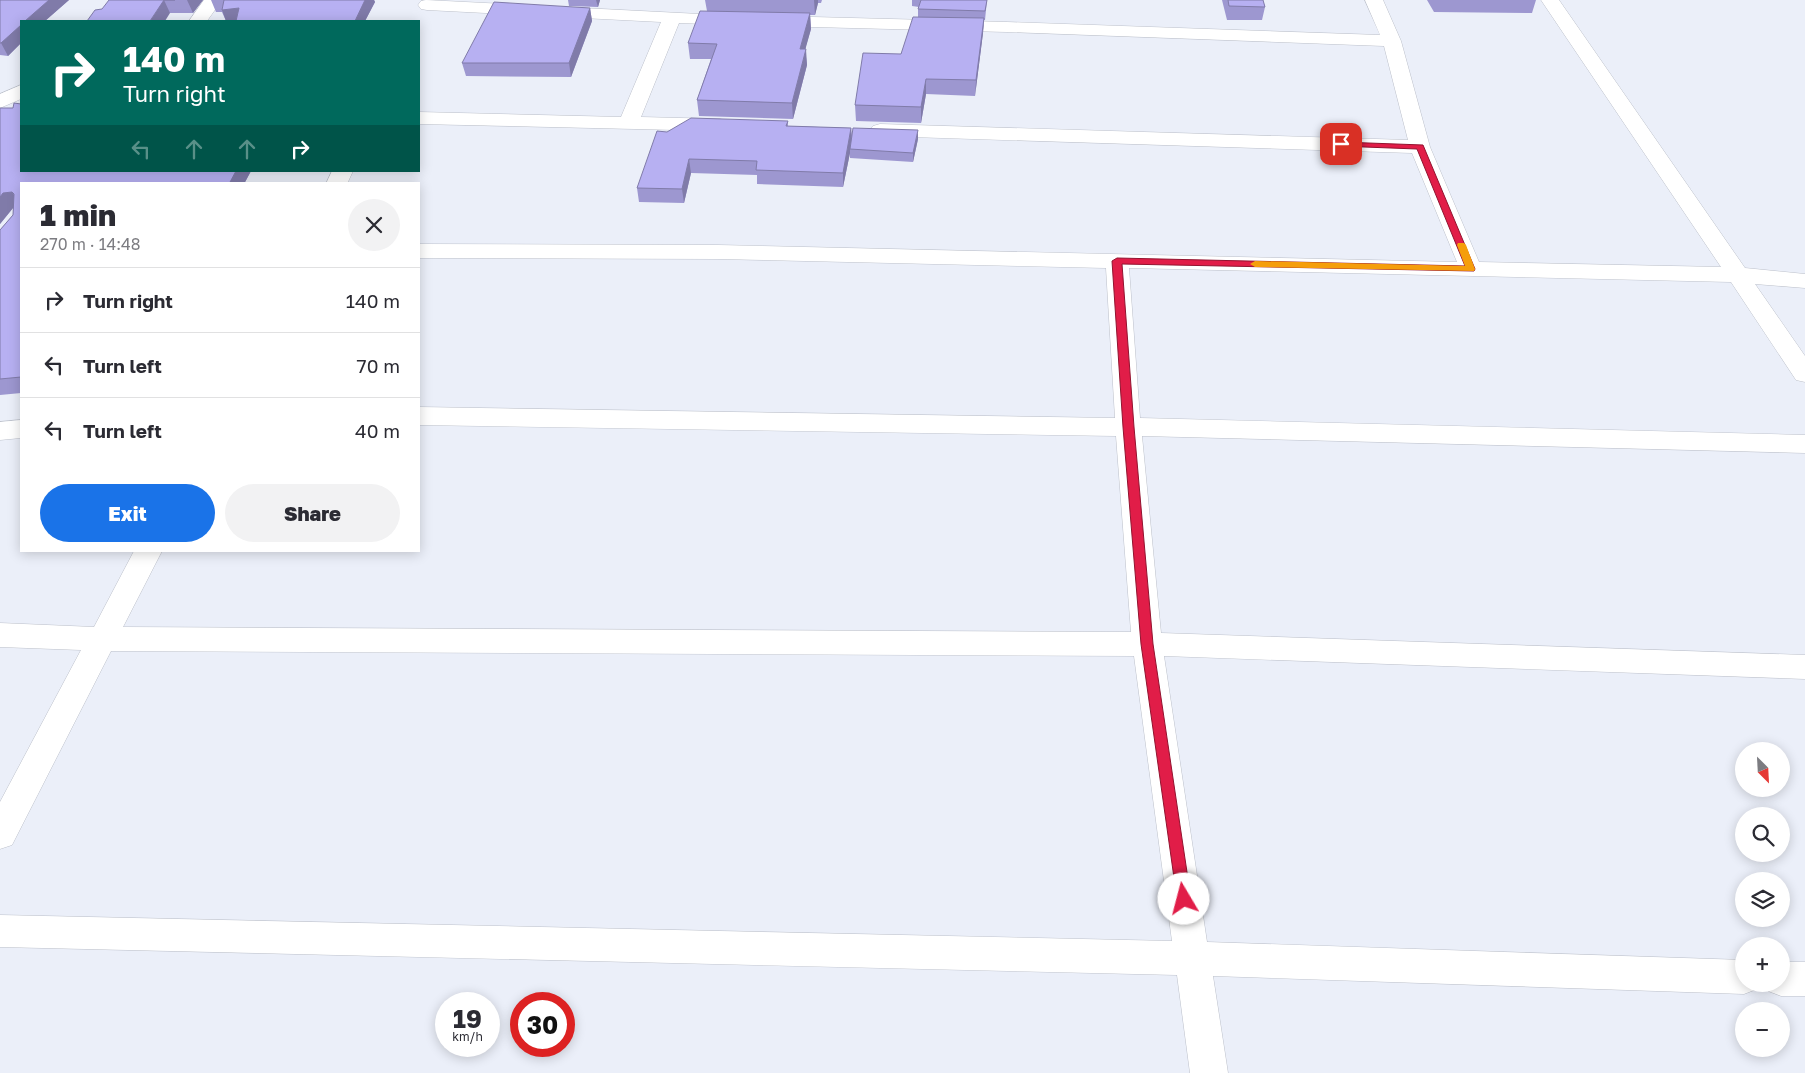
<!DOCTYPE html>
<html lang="en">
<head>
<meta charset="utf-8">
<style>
	:root { --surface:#fff; --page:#f2f2f3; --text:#2b2b33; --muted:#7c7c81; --line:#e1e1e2; --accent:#1a73e8 }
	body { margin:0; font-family:"Golos Text",sans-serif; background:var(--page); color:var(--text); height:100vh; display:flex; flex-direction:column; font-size:19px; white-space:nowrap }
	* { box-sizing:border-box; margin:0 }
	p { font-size:16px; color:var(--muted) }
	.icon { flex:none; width:28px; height:28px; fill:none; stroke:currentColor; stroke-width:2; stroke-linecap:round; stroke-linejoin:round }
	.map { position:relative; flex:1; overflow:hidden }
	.drawer { position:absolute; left:20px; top:182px; width:400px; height:370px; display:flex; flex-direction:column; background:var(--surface); border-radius:0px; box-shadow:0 2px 12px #0003 }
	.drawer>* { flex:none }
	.hud { position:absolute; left:20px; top:20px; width:400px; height:152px; border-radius:0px; box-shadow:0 2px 12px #0003; background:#00695c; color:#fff; overflow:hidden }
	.needle { width:32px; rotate:156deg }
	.buttons { position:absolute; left:1735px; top:742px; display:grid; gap:10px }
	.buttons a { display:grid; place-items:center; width:55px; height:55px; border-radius:50%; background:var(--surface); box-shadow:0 2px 12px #0003; font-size:25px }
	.speed { position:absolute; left:435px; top:992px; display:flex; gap:10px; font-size:25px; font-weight:700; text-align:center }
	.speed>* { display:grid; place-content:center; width:65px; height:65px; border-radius:50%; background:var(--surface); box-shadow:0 2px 12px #0003; line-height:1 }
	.speed small { font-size:12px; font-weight:400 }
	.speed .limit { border:8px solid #d22; background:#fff; color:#111 }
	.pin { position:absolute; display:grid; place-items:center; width:42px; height:42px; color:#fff; margin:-21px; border-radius:10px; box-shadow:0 2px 8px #0006 }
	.me { position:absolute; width:55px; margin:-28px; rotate:352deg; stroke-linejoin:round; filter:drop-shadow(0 0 4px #0008) }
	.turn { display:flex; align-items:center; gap:18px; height:105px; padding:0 20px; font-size:22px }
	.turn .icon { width:65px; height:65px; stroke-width:2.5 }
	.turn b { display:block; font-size:35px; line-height:42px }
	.lanes { display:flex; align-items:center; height:48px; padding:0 20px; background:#0003; justify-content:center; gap:25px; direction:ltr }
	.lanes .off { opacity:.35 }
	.round { display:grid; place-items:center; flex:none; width:52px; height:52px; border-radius:26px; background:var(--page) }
	.summary { display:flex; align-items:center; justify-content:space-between; height:85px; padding:0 20px }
	h1 { font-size:30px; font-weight:800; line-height:38px }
	.action { display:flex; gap:10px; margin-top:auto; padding:10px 20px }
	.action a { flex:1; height:58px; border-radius:30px; background:var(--accent); color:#fff; font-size:20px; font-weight:800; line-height:58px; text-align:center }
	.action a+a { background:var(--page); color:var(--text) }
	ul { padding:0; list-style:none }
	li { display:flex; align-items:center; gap:15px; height:65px; padding:0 20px; border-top:1px solid var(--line) }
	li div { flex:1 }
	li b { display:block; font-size:19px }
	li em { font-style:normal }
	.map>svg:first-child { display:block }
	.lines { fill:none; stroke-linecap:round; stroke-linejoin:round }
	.street-casing { stroke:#bcc0ca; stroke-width:1 }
	.street { fill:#fff; fill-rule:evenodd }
	.wall { fill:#9d97d0 }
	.shaded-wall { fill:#807ba9 }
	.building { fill:#b7b0f2; stroke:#807ba9 }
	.route { fill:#e11d48; stroke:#92132f }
	.slow { fill:#f59e0b }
</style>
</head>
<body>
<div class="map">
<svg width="1805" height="1073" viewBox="0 0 1805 1073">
	<rect width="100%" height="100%" fill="#ebeff9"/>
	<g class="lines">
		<g class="street-casing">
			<path id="street" d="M 204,0 L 222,0 L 207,21 L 189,21 Z
				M 426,0 L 739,16 L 742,20 L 739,24 L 733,25 L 679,23 L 641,117 L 720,119 L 727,121 L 730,125 L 727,129 L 720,131 L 419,124 L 419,112 L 621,117 L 661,22 L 427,10 L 421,9 L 418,5 L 421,1 Z
				M 1365,0 L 1383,0 L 1401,41 L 1430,147 L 1479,262 L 1721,267 L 1541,0 L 1559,0 L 1745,268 L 1805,274 L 1805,288 L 1755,284 L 1805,356 L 1805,382 L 1796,380 L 1731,282 L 1129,268 L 1140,418 L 1805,435 L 1805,453 L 1142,436 L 1161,633 L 1805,655 L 1805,679 L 1164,656 L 1207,942 L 1744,960 L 1744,984 L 1759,984 L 1757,989 L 1744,994 L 1213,976 L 1228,1073 L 1190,1073 L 1177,975 L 0,947 L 0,915 L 1172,941 L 1134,656 L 111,651 L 12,845 L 0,849 L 0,802 L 81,650 L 0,647 L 0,623 L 94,627 L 134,551 L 162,551 L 123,627 L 1131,632 L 1116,436 L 419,425 L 419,407 L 1115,418 L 1106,268 L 718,259 L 419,258 L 419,244 L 718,245 L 1457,262 L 1412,153 L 880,136 L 873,134 L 870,130 L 873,126 L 880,124 L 1408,140 L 1384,46 L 1007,32 L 774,26 L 768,25 L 765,21 L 768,17 L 774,16 L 1007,22 L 1380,35 Z
				M 21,85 L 21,99 L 0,108 L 0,94 Z
				M 332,171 L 353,171 L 347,184 L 326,184 Z
				M 21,420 L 21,438 L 0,440 L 0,422 Z
				M 1781,962 L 1805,962 L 1805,996 L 1781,996 L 1768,991 L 1765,984 L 1781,984 Z"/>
		</g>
		<use href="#street" class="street"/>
	</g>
	<path class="wall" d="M 0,0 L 69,0 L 45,21 L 21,21 L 21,43 L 8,56 L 0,55 Z
		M 109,0 L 203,0 L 193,13 L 170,13 Z
		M 211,0 L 374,0 L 375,2 L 365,21 L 226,21 L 222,12 L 216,12 Z
		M 568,0 L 600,0 L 598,7 L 569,6 Z
		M 705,0 L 822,0 L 821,3 L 818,3 L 815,15 L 810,15 L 811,29 L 805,49 L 807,65 L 793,119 L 699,116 L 697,100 L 711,59 L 690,59 L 688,43 L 707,11 Z
		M 912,0 L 987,0 L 985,20 L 984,20 L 983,33 L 975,96 L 926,94 L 921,123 L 856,121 L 855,105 L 901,54 L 918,17 L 918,9 L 919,7 L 912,6 Z
		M 1222,0 L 1263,0 L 1265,7 L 1262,20 L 1227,20 Z
		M 1427,0 L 1536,0 L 1532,13 L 1434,12 Z
		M 590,8 L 592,21 L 571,77 L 466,76 L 462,63 Z
		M 0,108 L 21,171 L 251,171 L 244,184 L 21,184 L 21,393 L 0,395 L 0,230 L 13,215 L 13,208 L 0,224 Z
		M 788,121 L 788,126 L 851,128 L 852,136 L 918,139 L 913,162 L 850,158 L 850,153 L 843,187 L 757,184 L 757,175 L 691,173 L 684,203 L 639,202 L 637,188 L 667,132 Z"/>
	<path class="shaded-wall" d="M 49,0 L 69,0 L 45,21 L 25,21 Z
		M 164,0 L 170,13 L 165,21 L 150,21 Z
		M 187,0 L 203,0 L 193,13 Z
		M 365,0 L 374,0 L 375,2 L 365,21 L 355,21 Z
		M 596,0 L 600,0 L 598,7 Z
		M 814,0 L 818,0 L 818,3 L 815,15 Z
		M 239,8 L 245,21 L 226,21 L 222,10 Z
		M 590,8 L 592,21 L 571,77 L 569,63 Z
		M 810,13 L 811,29 L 801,65 L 800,49 Z
		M 984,18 L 983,33 L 975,96 L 976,80 Z
		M 21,25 L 21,43 L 8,56 L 1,43 Z
		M 806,49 L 807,65 L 793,119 L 792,103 Z
		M 926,79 L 926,94 L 921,123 L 921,107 Z
		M 851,128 L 852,142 L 850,149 L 850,153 L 843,187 L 843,173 Z
		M 918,130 L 918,139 L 913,162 L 913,153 Z
		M 689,159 L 691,173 L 684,203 L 682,189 Z
		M 236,171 L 251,171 L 244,184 L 229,184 Z
		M 12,192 L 21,207 L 13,208 L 0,224 L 0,197 L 3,193 Z"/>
	<path class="building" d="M 0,0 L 49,0 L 25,21 L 21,21 L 21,25 L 1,43 L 0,43 Z
		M 109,0 L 175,0 L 164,0 L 150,21 L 87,21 L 95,10 L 102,9 Z
		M 224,0 L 365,0 L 355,21 L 236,21 L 239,8 L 222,10 Z
		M 921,0 L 987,0 L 985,11 L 918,9 Z
		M 1228,0 L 1263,0 L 1265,7 L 1229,6 Z
		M 494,2 L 590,8 L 569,63 L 462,63 Z
		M 700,11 L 810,13 L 800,49 L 806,49 L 792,103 L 697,100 L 717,44 L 688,43 Z
		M 913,17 L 984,18 L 976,80 L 926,79 L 921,107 L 855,105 L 863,53 L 901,54 Z
		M 14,103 L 21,104 L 21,171 L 236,171 L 229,184 L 21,184 L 21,377 L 0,379 L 0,230 L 13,215 L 14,194 L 12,192 L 3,193 L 0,197 L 0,108 L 13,108 Z
		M 691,118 L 788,121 L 786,126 L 851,128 L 843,173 L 756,170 L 757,161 L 689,159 L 682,189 L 637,188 L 657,131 L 667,132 Z
		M 853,128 L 918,130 L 913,153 L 850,149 Z"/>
	<path class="route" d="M 1341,142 L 1423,145 L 1475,269 L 1474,271 L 1122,264 L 1134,427 L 1153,644 L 1191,899 L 1189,904 L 1184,906 L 1179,904 L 1177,899 L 1141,644 L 1123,427 L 1112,261 L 1117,258 L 1465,266 L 1417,149 L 1338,146 L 1337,144 Z"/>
	<path class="slow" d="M 1458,243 L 1464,243 L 1466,245 L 1475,269 L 1474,271 L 1255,267 L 1250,264 L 1255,261 L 1465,266 L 1457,245 Z"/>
</svg>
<div class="buttons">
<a><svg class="needle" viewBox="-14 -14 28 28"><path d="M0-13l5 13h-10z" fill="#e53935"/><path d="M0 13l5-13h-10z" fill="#7c7c81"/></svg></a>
<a><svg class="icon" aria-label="search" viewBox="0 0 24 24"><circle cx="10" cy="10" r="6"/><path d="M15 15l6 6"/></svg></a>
<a><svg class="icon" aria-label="layers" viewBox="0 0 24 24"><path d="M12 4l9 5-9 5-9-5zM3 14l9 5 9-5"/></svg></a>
<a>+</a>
<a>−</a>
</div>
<div class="speed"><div>19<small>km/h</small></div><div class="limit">30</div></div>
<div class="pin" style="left:1341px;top:144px;background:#d93025"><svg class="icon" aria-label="arrive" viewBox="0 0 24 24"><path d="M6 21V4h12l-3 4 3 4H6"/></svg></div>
<svg class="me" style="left:1184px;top:899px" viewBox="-20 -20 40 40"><circle r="19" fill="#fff"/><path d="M0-13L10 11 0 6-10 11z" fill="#e11d48"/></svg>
<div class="hud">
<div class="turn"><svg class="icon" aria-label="right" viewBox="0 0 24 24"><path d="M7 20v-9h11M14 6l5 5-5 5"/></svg><div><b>140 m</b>Turn right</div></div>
<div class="lanes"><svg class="icon off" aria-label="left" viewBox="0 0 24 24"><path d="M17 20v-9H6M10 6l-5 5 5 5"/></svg><svg class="icon off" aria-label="ahead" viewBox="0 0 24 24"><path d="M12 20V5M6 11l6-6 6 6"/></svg><svg class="icon off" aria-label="ahead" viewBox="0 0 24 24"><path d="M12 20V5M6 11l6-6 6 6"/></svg><svg class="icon" aria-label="right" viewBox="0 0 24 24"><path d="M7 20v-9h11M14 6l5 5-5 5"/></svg></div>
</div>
<section class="drawer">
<div class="summary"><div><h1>1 min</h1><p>270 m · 14:48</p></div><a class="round"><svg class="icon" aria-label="close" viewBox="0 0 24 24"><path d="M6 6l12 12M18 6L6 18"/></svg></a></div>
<ul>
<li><svg class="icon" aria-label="right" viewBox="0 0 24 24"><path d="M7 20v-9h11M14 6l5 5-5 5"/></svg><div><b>Turn right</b></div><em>140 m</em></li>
<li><svg class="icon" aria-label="left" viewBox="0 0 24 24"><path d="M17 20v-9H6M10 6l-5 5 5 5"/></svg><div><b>Turn left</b></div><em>70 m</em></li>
<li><svg class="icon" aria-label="left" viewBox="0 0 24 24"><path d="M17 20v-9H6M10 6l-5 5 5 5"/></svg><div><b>Turn left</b></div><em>40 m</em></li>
</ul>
<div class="action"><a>Exit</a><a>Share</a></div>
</section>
</div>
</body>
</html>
